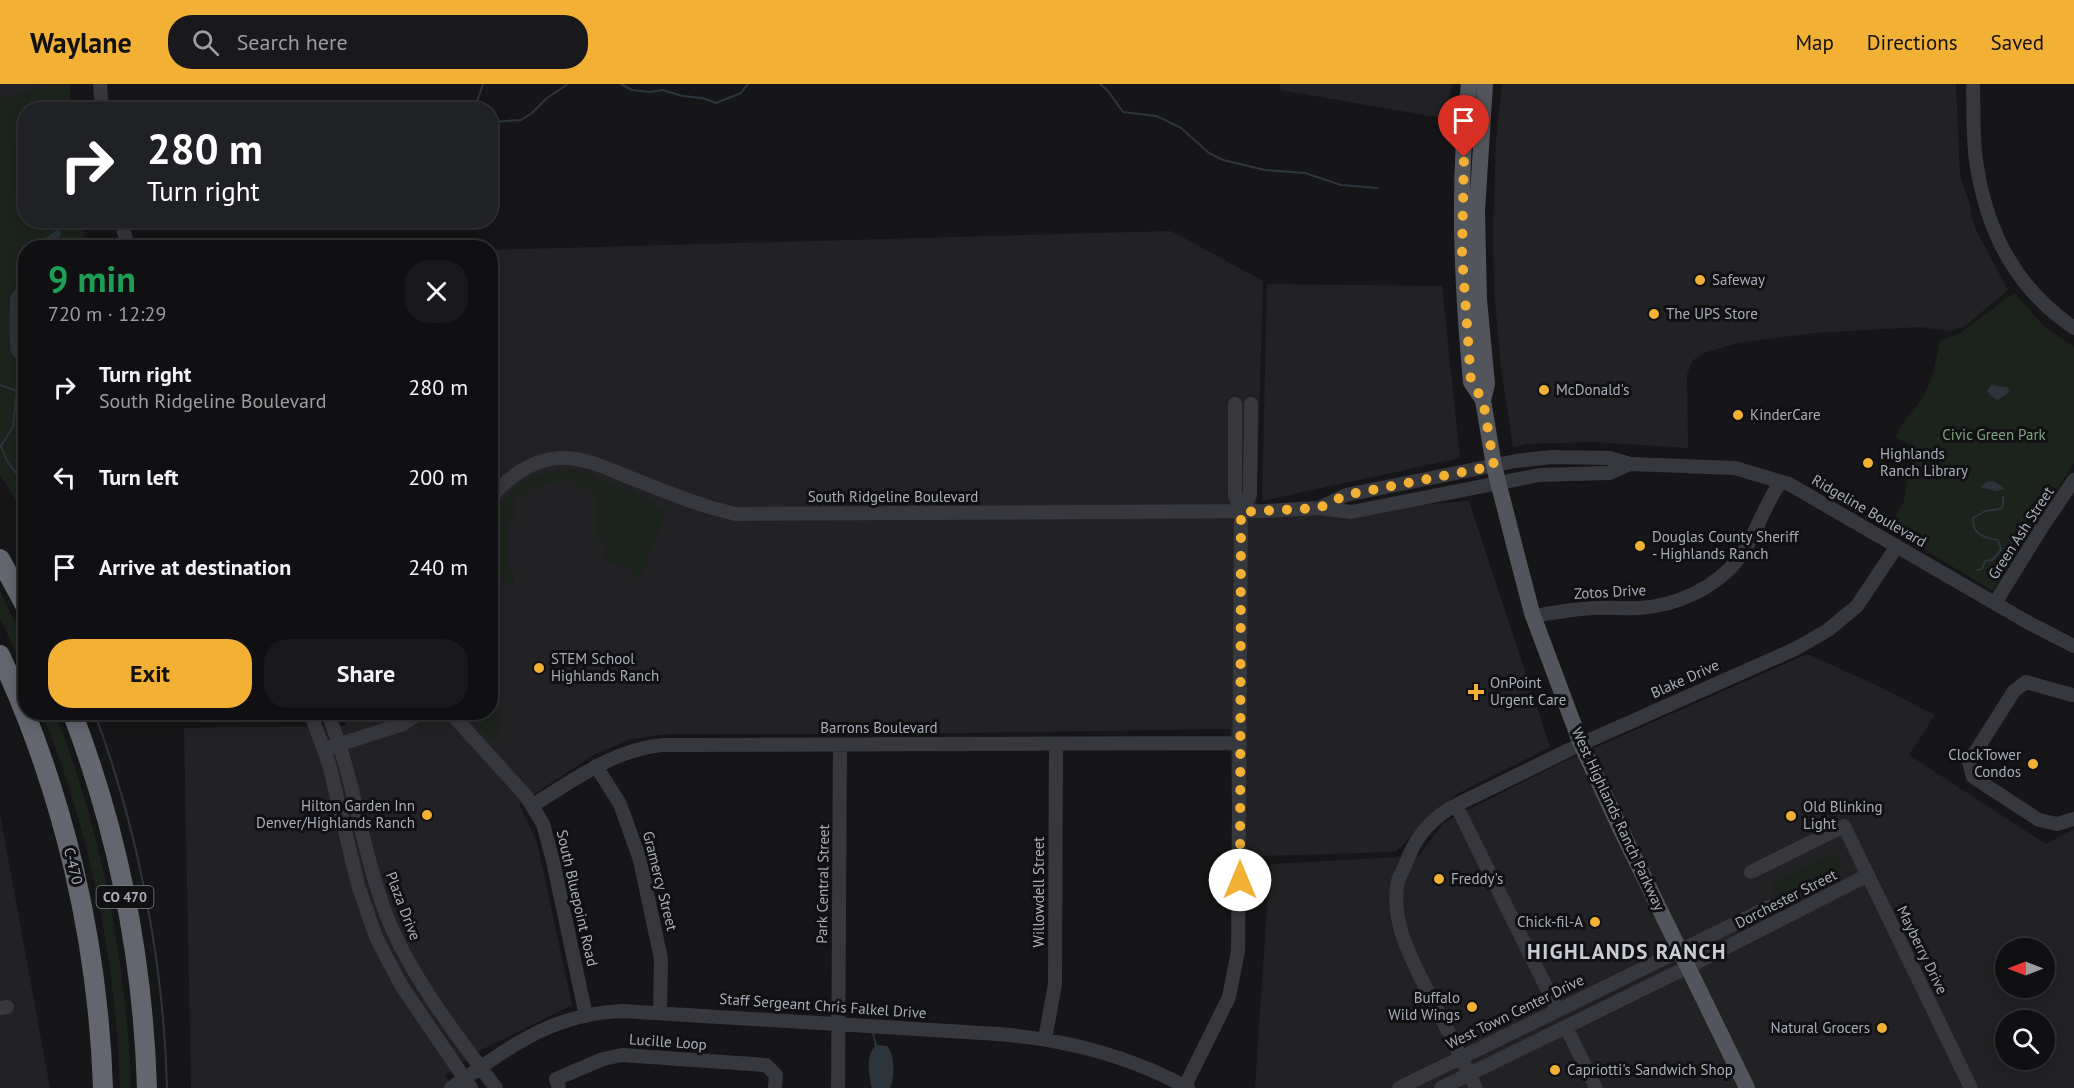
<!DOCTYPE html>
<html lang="en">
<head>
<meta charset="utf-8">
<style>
	:root { --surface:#101012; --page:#19191b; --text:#f1f3f6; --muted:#9c9d9f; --line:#303032; --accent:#f2b134 }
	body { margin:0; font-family:"PT Sans",sans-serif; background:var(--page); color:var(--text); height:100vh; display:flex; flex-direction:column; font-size:22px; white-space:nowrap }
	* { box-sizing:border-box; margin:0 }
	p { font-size:20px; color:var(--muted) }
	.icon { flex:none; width:33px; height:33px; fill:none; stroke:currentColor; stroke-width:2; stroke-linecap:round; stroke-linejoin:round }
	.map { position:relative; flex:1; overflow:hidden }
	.details { position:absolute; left:18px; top:156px; width:480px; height:480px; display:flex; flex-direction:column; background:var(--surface); border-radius:24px; box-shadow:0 3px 15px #0003,0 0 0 2px var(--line) }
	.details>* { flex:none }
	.hud { position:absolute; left:18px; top:18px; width:480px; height:126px; border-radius:24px; box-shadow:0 3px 15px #0003,0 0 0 2px var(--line); background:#202124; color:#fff; overflow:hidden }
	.needle { width:39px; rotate:270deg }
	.tools { position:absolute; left:1995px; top:854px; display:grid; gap:12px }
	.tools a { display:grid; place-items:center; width:60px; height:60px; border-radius:50%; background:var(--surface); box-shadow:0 3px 15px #0003,0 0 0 2px var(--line); font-size:30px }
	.pin { position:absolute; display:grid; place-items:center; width:51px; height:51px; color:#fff; margin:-62px -26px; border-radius:50% 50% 50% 0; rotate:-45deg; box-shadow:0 0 6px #0007 }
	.pin .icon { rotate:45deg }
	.me { position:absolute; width:66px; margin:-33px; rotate:0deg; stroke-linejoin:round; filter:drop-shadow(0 0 4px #0008) }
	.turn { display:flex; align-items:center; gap:21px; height:126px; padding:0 30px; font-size:27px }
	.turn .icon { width:78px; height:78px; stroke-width:2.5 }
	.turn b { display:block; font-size:42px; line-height:51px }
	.round { display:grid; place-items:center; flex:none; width:63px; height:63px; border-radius:24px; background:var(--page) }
	.overview { display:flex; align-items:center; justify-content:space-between; height:102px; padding:0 30px }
	h1 { font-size:36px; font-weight:700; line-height:45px; color:#1e9e55 }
	.button { display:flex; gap:12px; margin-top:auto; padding:12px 30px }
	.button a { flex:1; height:69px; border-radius:24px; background:var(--accent); color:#111; font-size:24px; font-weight:700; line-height:69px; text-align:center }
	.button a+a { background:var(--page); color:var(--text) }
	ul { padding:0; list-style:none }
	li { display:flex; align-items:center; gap:18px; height:90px; padding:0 30px }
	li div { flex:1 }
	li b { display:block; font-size:22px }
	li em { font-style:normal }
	header { display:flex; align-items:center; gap:36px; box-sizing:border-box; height:84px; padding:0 30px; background:var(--accent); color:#111 }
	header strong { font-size:28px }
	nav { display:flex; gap:33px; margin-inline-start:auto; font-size:21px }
	.search { width:420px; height:54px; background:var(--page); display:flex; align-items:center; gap:15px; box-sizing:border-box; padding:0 21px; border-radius:24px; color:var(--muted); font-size:22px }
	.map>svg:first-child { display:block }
	.built { fill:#222225; fill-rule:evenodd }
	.green { fill:#1c231d }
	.water { fill:#2c353c }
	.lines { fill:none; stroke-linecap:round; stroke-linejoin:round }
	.stream { stroke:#2c353c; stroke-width:2 }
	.minor { stroke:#37383d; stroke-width:14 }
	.major { stroke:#53555c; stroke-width:16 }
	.highway { stroke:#63666e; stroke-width:20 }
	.route { stroke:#f2b134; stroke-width:10; stroke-dasharray:0 18 }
	.poi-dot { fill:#f2b134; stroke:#111113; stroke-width:2 }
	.labels { text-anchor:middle; stroke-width:6; stroke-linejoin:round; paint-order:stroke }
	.shield { fill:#111113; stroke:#7b7e86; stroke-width:1.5 }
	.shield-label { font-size:14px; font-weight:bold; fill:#a8adb8 }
	.poi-label { font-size:15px; fill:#a8adb8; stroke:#111113; text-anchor:start }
	.park-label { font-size:15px; fill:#7fa381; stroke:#111113 }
	.street-label { font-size:15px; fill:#a8adb8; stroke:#111113 }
	.district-label { font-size:21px; font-weight:bold; letter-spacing:1.5px; fill:#c9ccd4; stroke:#111113 }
</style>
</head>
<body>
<header>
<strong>Waylane</strong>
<div class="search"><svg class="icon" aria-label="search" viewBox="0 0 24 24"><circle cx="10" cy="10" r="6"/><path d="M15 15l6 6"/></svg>Search here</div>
<nav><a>Map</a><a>Directions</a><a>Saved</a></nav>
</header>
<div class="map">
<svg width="2074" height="1004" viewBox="0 0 2074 1004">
	<rect width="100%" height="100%" fill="#161618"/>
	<path class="built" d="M 0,0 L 49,0 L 10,14 L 0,15 Z
		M 1280,0 L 1452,0 L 1447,35 L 1280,6 Z
		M 1502,0 L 1956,0 L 1960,92 L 1970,120 L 1971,131 L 1976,146 L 2008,206 L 1964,243 L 1950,247 L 1921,243 L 1814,249 L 1737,259 L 1704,269 L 1692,277 L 1687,291 L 1688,364 L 1593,358 L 1528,360 L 1513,363 L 1501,284 L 1494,206 L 1493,147 L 1496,56 Z
		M 1171,147 L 1263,197 L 1256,433 L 1469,417 L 1550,663 L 1455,711 L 1395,768 L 1233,773 L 1230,645 L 892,650 L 667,650 L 632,655 L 595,670 L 519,720 L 537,758 L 572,921 L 481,966 L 445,991 L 453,1004 L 191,1004 L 184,644 L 346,642 L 341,629 L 490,628 L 491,166 Z
		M 1267,200 L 1442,202 L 1460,374 L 1262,417 Z
		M 1807,570 L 1878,602 L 1935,631 L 1909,671 L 2046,760 L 2074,745 L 2074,1004 L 1255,1004 L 1270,780 L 1419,772 L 1444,738 L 1560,679 ZM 2006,864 L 2044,864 L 2044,903 L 2006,903 ZM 2006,936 L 2044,936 L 2044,975 L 2006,975 Z
		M 0,730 L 50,1004 L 0,1004 Z"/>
	<path class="green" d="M 49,0 L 70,0 L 70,25 L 26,26 L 26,136 L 79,137 L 89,163 L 26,164 L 25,431 L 0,391 L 0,15 L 10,14 Z
		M 2014,209 L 2046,244 L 2074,263 L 2074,379 L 1993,507 L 1889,444 L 1904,417 L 1914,363 L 1896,354 C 1902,336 1915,326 1924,311 C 1934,294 1936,275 1940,257 L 1962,248 Z
		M 571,386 L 593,392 L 653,417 L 660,425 L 667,426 L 641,492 L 636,494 L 633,487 L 603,475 L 604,456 L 596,456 L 596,410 L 590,405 L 575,405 L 574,397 C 550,395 531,403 513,418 L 516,429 L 513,438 L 507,438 L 507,485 L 513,487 L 514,501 L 491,494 C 490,477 487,456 491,438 C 492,431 497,424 502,418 C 520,395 543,387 571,386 Z
		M 0,507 L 25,559 L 25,588 L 0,534 Z
		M 494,509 L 500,511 L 498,639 L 491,638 L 499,643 L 499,656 L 496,658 L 491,656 L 464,629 L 490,628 L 490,510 Z
		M 42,629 L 55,629 C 102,748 126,876 131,1004 L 120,1004 C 116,876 90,747 42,629 Z
		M 1834,768 L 1842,784 L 1777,815 L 1770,800 Z"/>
	<path class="water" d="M 58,145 L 61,150 L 51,163 L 26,164 L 25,197 L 22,185 L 23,164 L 44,155 Z
		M 25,198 L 25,280 L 20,279 C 18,276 13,272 11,268 C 9,263 9,215 11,211 C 14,206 21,201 25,198 Z
		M 1991,301 L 2008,303 L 2009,308 L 1998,316 L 1991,312 L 1987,307 Z
		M 1994,397 L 2005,405 L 1996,407 L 1980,403 L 1987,398 Z
		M 878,961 L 887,962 C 895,970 895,994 890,1004 L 873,1004 L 871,1002 C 869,990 865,966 878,961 Z"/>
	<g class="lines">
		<path class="stream" d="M 621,0 L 632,6 L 651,8 L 662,6 L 683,12 L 702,14 L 716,19 L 741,9 L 748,0
			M 1100,0 L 1108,7 L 1123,28 L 1156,32 L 1165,36 L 1181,44 L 1209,69 L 1223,76 L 1265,86 L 1305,89 L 1341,101 L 1378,104
			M 474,26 L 483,0
			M 490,38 L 521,36 L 532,29 L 547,14 L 568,0
			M 0,301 L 17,307
			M 1,362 L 7,377 L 26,402
			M 0,363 L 13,343 L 20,279
			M 1977,486 L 1982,485 L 1985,477 L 1992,476 L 2001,466 L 1998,456 C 1984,454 1972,450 1973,434 L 1985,427 L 2000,425 L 2003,422 L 2003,413
			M 94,628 C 138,744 164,880 167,1004
			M 873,949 L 876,962"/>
		<path class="minor" d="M 100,0 L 102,26
			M 1973,0 C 1974,27 1972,56 1977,83 C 1988,151 2017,205 2074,244
			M 121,136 L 128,164
			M 490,415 C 507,394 532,375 560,374 C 586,373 608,385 631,394 C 666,408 700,422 736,430 L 1264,427 L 1319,424 L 1351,428 L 1539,391 L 1609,389 L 1630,380
			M 1319,424 L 1346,411 L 1516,377 L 1551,373 L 1610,374 L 1630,380 L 1735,384 L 1789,400 L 2029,539 L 2074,562
			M 1241,427 L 1250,411 L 1251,320
			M 1995,519 L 2042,443 L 2074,396
			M 1533,532 C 1553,529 1573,525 1593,524 C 1608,523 1623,525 1639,524 C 1676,522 1716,504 1739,474 C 1757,451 1763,421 1781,398
			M 2072,611 L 2026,598 L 2014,607 L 1969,678 L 1973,693 L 2039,736 L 2057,740 L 2074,735
			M 310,628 L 329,680 L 358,801 L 376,853 L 401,901 L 471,1004
			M 327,628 C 354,691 360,758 383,822 C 405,885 456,951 496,1004
			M 450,628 L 526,712 L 543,740 L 553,777 L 586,932
			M 331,663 L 403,640 L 421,628
			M 596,682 L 620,720 L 640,776 L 661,875 L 660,928
			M 533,721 C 574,696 613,666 662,661 L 1240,659
			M 1456,721 L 1557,925
			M 1751,788 L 1844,742 L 1971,1004
			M 0,924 L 7,923
			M 1566,943 L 1596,1004
			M 1045,955 L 1055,900 L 1056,660
			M 1185,1002 L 1229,913 L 1238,867 L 1241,427 L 1235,411 L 1235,320
			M 451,1004 C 508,965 549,930 622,927 L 998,950 C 1063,955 1130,972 1188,1004
			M 559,1004 L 556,995 L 603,975 L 622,971 L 766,981 L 776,991 L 775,1004
			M 838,1004 L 840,660
			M 1399,1004 L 1769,823
			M 1441,1004 L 1688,883 L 1868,791
			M 1476,1004 C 1462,975 1448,946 1433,918 C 1415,881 1389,840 1398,797 C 1399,793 1402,789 1404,784 C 1414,756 1425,741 1450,724 L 1581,660 L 1795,565 L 1828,546 L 1857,522 L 1897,462"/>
		<path class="major" d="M 1469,0 C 1457,100 1462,199 1471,298 L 1483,316
			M 1485,0 L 1477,127 L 1479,216 L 1487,300 L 1483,316 L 1494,382 L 1515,464 L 1532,529 L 1581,660 L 1620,744 L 1747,1004"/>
		<path class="highway" d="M 0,475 L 26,523
			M 0,571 C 63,706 98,855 103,1004
			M 72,628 C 118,748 143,876 147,1004"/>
	</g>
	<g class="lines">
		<path class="route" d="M 1240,796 L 1241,428 L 1319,424 L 1346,411 L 1494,382 L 1483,316 L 1471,298 L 1462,170 L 1464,73"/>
	</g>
	<g class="poi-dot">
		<circle cx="1700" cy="196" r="6"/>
		<circle cx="1654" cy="230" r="6"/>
		<circle cx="1544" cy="306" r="6"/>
		<circle cx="1738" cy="331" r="6"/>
		<circle cx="1868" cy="379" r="6"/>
		<circle cx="1640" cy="462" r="6"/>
		<circle cx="539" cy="584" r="6"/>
		<path d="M1473 599h6v6h6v6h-6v6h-6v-6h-6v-6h6z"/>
		<circle cx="2033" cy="680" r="6"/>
		<circle cx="427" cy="731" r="6"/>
		<circle cx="1791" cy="732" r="6"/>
		<circle cx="1439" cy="795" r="6"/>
		<circle cx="1595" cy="838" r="6"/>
		<circle cx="1472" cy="923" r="6"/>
		<circle cx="1882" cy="944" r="6"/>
		<circle cx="1555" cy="986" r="6"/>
	</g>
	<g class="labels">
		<rect class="shield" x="96.5" y="802" width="57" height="22" rx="4.5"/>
		<g class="shield-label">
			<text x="125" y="818">CO 470</text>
		</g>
		<g class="poi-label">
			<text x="1712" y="201">Safeway</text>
			<text x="1666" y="235">The UPS Store</text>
			<text x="1556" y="311">McDonald's</text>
			<text x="1750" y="336">KinderCare</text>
			<text x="1880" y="375">Highlands<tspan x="1880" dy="17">Ranch Library</tspan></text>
			<text x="1652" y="458">Douglas County Sheriff<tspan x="1652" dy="17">- Highlands Ranch</tspan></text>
			<text x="551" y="580">STEM School<tspan x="551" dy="17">Highlands Ranch</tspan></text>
			<text x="1490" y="604">OnPoint<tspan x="1490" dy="17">Urgent Care</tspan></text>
			<text x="2021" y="676" text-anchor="end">ClockTower<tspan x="2021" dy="17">Condos</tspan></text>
			<text x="415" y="727" text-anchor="end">Hilton Garden Inn<tspan x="415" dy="17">Denver/Highlands Ranch</tspan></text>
			<text x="1803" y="728">Old Blinking<tspan x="1803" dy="17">Light</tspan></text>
			<text x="1451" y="800">Freddy's</text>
			<text x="1583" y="843" text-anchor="end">Chick-fil-A</text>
			<text x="1460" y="919" text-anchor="end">Buffalo<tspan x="1460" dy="17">Wild Wings</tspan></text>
			<text x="1870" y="949" text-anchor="end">Natural Grocers</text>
			<text x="1567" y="991">Capriotti's Sandwich Shop</text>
		</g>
		<g class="park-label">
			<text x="1994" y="356">Civic Green Park</text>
		</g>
		<g class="street-label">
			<text x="893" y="418">South Ridgeline Boulevard</text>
			<text transform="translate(1869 427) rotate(30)" y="5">Ridgeline Boulevard</text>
			<text transform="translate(2021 449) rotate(-57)" y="5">Green Ash Street</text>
			<text transform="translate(1610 508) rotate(-3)" y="5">Zotos Drive</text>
			<text transform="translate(1685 595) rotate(-24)" y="5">Blake Drive</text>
			<text x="879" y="649">Barrons Boulevard</text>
			<text transform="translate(1618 735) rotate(65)" y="5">West Highlands Ranch Parkway</text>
			<text transform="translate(73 782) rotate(76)" y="5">C-470</text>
			<text transform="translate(660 797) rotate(76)" y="5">Gramercy Street</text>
			<text transform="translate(823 800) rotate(-89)" y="5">Park Central Street</text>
			<text transform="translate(1039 808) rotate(-90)" y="5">Willowdell Street</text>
			<text transform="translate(577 814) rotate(77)" y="5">South Bluepoint Road</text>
			<text transform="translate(1786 815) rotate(-27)" y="5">Dorchester Street</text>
			<text transform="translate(403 822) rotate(69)" y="5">Plaza Drive</text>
			<text transform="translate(1922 866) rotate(64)" y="5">Mayberry Drive</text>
			<text transform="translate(823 922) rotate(4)" y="5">Staff Sergeant Chris Falkel Drive</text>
			<text transform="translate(1515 928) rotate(-26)" y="5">West Town Center Drive</text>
			<text transform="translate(668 958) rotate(4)" y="5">Lucille Loop</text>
		</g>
		<g class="district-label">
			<text x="1627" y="875">HIGHLANDS RANCH</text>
		</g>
	</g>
</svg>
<div class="tools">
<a><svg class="needle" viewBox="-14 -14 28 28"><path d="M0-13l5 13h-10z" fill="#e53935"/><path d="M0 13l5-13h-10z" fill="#9c9d9f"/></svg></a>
<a><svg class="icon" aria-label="search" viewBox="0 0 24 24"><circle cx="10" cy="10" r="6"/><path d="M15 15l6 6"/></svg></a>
</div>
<div class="pin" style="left:1464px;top:73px;background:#d93025"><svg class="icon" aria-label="arrive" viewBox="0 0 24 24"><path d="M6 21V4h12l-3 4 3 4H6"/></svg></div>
<svg class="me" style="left:1240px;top:796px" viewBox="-20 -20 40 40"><circle r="19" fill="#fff"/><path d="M0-13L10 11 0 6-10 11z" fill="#f2b134"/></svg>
<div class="hud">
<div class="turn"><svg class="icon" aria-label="right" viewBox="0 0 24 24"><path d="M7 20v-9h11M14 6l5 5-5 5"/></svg><div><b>280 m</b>Turn right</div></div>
</div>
<section class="details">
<div class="overview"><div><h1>9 min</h1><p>720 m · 12:29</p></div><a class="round"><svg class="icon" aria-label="close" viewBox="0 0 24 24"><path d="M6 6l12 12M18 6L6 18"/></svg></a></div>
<ul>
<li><svg class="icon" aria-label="right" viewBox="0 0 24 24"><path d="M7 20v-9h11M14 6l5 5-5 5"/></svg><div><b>Turn right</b><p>South Ridgeline Boulevard</p></div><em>280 m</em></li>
<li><svg class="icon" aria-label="left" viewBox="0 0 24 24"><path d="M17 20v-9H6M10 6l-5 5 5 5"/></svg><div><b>Turn left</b></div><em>200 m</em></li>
<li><svg class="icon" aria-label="arrive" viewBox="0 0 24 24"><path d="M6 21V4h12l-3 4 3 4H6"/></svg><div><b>Arrive at destination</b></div><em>240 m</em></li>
</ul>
<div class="button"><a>Exit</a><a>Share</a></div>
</section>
</div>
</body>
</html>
